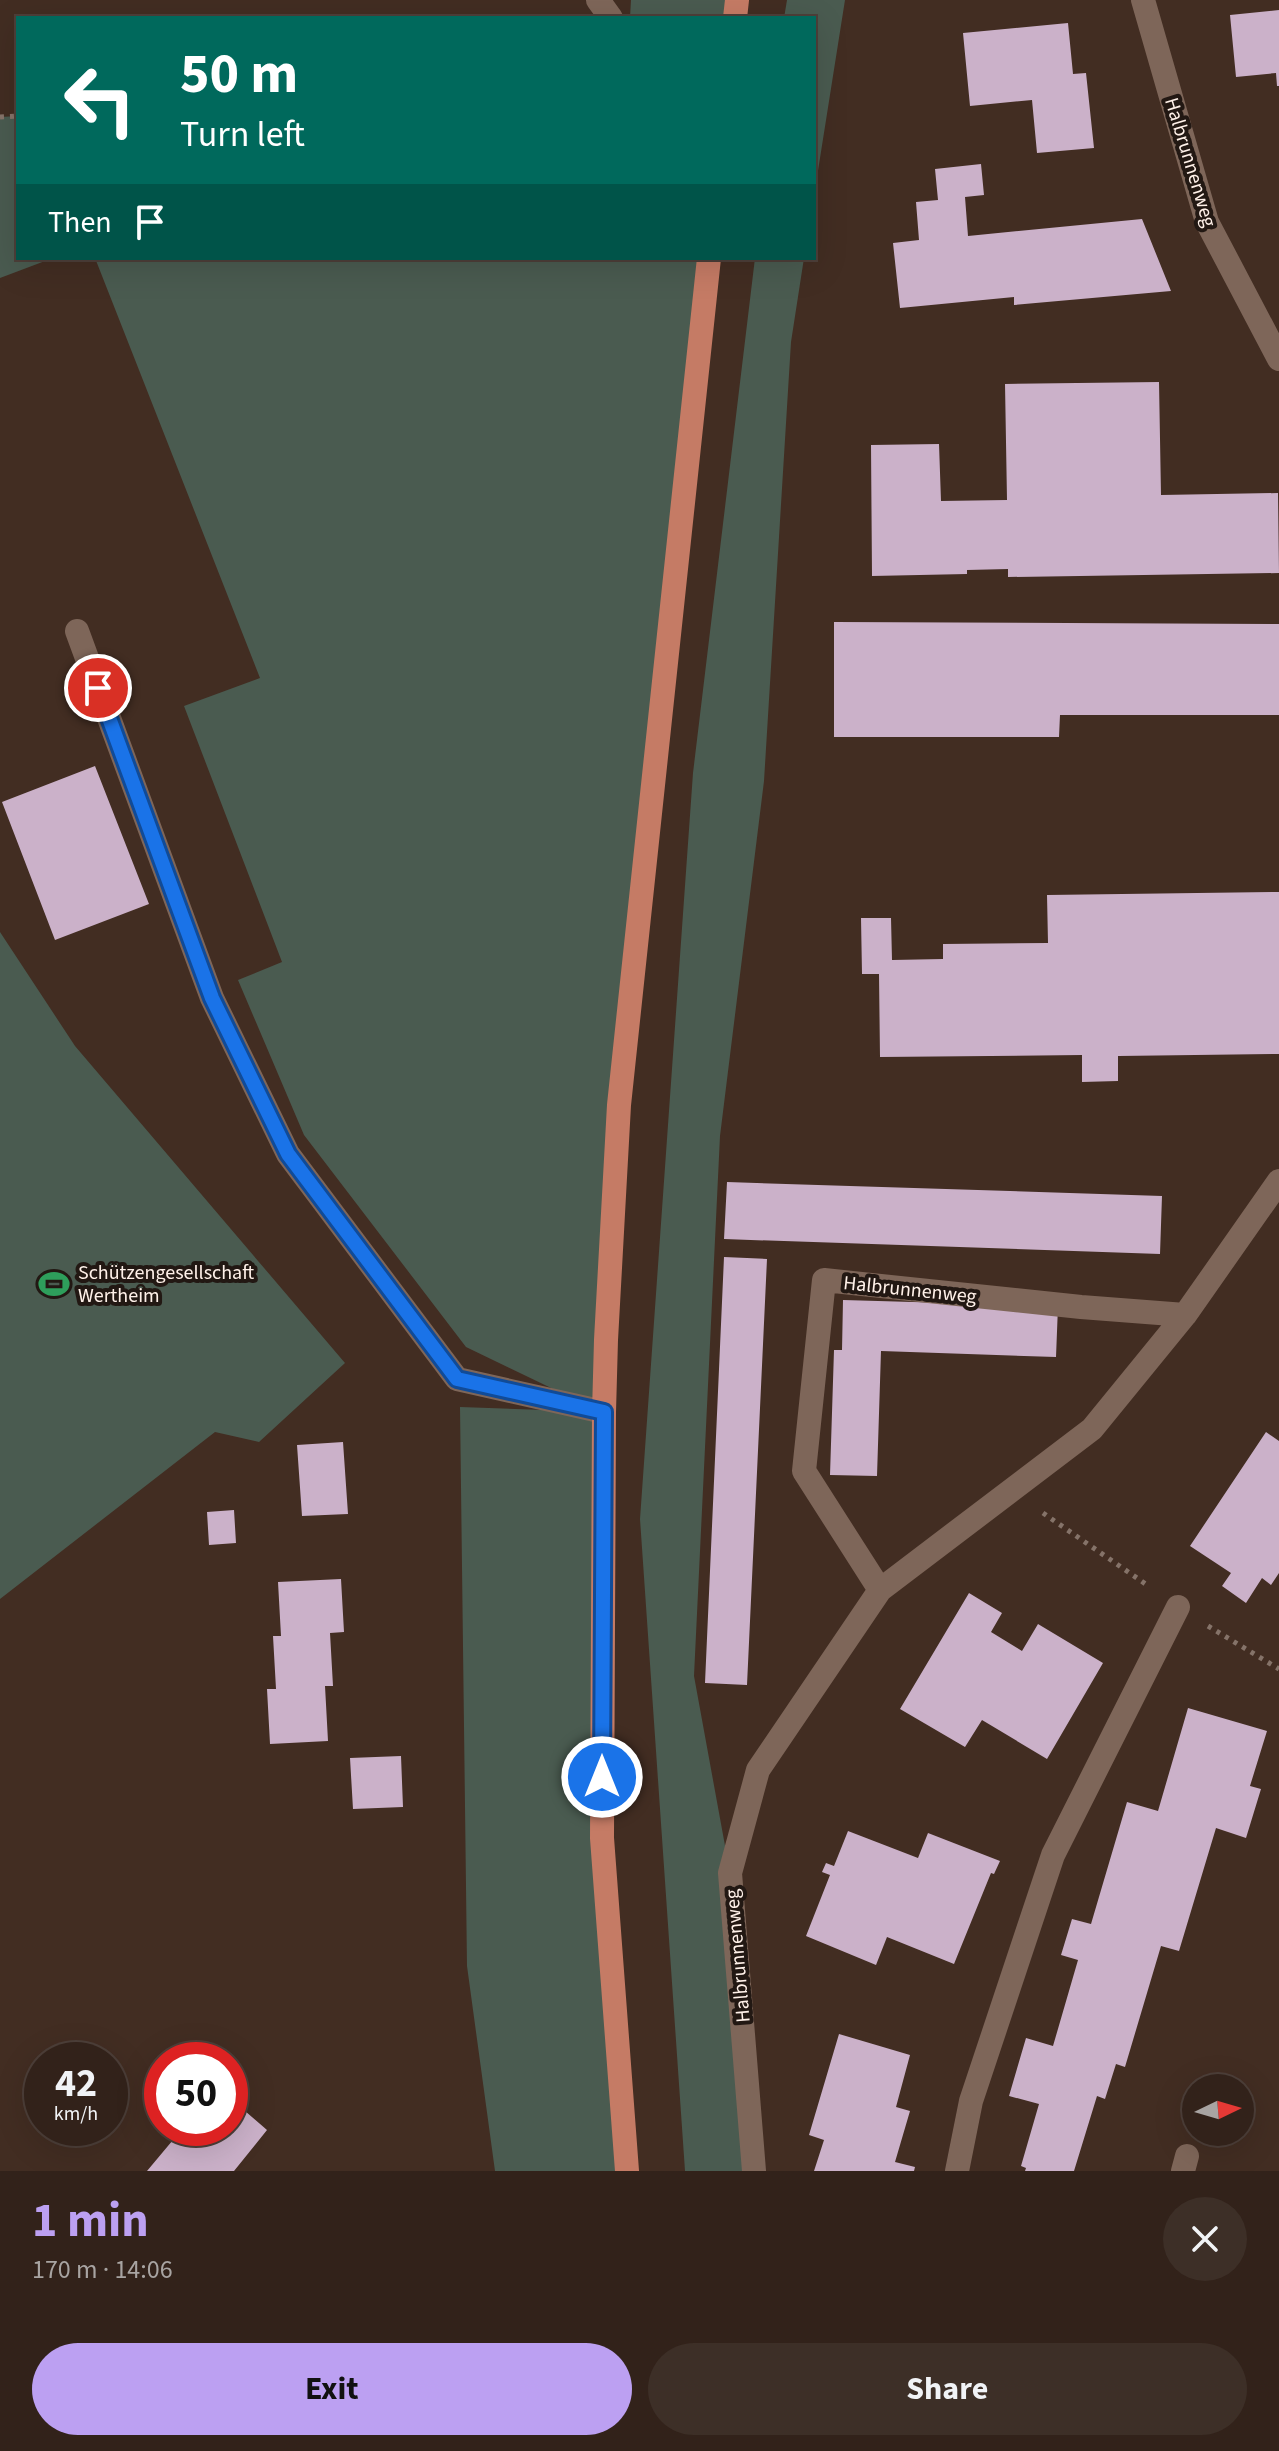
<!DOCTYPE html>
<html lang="en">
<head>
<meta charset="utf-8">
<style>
	:root { --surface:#32221a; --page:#3d2f27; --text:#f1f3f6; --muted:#a8a4a2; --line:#4d3f39; --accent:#bca0f2 }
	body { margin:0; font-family:"Source Sans 3",sans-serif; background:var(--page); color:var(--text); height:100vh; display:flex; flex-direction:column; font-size:30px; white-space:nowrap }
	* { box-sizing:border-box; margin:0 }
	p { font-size:26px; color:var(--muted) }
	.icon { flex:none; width:44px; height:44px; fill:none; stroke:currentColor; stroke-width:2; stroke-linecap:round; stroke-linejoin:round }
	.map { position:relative; height:2171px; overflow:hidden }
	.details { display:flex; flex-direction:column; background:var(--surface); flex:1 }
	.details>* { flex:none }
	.guide { position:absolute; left:16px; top:16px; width:800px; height:244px; border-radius:0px; box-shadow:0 8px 32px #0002,0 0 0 2px var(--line); background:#00695c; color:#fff; overflow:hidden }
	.needle { width:52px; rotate:85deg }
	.fabs { position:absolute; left:1182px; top:2074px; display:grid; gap:16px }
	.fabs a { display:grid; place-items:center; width:72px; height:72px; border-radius:50%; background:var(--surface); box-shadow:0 8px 32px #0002,0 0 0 2px var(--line); font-size:40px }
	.speed { position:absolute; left:24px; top:2042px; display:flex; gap:16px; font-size:40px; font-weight:700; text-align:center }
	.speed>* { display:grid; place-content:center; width:104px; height:104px; border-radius:50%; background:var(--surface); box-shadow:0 8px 32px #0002,0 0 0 2px var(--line); line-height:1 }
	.speed small { font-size:20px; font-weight:400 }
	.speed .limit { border:12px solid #d22; background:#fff; color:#111 }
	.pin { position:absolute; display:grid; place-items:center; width:68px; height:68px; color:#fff; margin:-34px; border:4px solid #fff; border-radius:50%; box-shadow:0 2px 8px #0007 }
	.me { position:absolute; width:88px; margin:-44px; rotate:0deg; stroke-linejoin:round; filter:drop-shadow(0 0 6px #0008) }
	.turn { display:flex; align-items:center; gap:28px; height:168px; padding:0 32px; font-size:36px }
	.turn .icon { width:104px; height:104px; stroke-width:2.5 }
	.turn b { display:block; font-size:56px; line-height:68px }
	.then { display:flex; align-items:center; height:76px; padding:0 32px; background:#0003; gap:16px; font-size:30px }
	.round { display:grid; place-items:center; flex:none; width:84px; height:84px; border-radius:42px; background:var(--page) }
	.overview { display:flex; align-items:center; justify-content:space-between; height:136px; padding:0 32px }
	h1 { font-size:48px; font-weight:700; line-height:60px; color:var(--accent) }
	.cta { display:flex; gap:16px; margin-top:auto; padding:16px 32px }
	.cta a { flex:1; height:92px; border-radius:48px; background:var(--accent); color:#111; font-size:32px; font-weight:700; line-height:92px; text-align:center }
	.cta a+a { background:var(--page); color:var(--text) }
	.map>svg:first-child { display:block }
	.green { fill:#4a5b50 }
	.building { fill:#cbb1c9 }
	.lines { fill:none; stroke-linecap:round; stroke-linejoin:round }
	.path { stroke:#857369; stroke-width:5; stroke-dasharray:4 6; stroke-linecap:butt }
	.minor { stroke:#7e6659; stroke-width:24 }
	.major { stroke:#c57b65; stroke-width:24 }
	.route-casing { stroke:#114b97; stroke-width:20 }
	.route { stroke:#1a73e8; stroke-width:14 }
	.labels { text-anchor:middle; stroke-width:8; stroke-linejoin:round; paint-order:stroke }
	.street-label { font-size:20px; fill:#fff1e9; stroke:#221813 }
	.poi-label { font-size:20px; fill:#fff1e9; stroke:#221813; text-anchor:start }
</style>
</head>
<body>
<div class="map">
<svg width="1279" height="2171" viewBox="0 0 1279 2171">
	<rect width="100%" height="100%" fill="#422d22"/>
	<path class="green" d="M 631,0 L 737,0 L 735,18 L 630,18 Z
		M 787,0 L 845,0 L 814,196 L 814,18 L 784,18 Z
		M 18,116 L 18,258 L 53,258 L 0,278 L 0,117 Z
		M 95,258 L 709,258 L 619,1105 L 602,1838 L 627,2171 L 495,2171 L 467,1966 L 460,1407 L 601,1412 L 466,1347 L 304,1135 L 238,980 L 282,962 L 184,706 L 260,678 Z
		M 755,258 L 804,258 L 791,342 L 764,781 L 720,1136 L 694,1676 L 730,1873 L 754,2171 L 685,2171 L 640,1519 L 693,773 Z
		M 0,932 L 75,1046 L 345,1363 L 259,1442 L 215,1432 L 0,1599 Z"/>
	<path class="building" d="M 1279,10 L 1279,86 L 1277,86 L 1276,73 L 1236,77 L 1230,15 Z
		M 1068,23 L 1073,74 L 1086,73 L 1094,148 L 1037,153 L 1032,100 L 970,106 L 963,33 Z
		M 981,164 L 984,195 L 965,197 L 968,236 L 1142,219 L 1171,291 L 1014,305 L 1014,297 L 900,308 L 893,243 L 919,240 L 916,202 L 938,200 L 935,169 Z
		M 1159,382 L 1161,495 L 1278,493 L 1279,573 L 1008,577 L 1008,569 L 967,570 L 967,574 L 872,576 L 871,445 L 939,444 L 941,501 L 1007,500 L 1005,384 Z
		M 834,622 L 1279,624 L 1279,715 L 1060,715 L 1059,737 L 834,737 Z
		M 95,766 L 149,904 L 55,940 L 2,802 Z
		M 1279,892 L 1279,1054 L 1118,1056 L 1118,1081 L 1082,1082 L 1082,1055 L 880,1057 L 879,974 L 862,974 L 861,918 L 891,918 L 892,960 L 943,959 L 943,944 L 1048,943 L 1047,895 Z
		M 727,1182 L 1162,1196 L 1160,1254 L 724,1239 Z
		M 724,1257 L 767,1259 L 747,1685 L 705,1683 Z
		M 843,1300 L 1058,1306 L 1056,1357 L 881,1351 L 877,1476 L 830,1475 L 834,1350 L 842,1350 Z
		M 1266,1432 L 1279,1441 L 1279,1573 L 1271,1585 L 1262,1578 L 1246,1603 L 1222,1586 L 1231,1573 L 1190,1546 Z
		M 343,1442 L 348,1514 L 302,1516 L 297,1445 Z
		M 234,1510 L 236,1543 L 209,1545 L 207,1512 Z
		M 341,1579 L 344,1632 L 330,1633 L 333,1686 L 325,1686 L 328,1741 L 270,1744 L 267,1689 L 276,1689 L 273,1636 L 281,1636 L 278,1582 Z
		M 969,1593 L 1002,1613 L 991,1632 L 1022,1651 L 1038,1624 L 1103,1663 L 1047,1759 L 982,1720 L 965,1747 L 900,1709 Z
		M 1188,1708 L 1267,1731 L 1250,1786 L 1261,1789 L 1246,1838 L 1216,1828 L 1179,1951 L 1161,1946 L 1125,2067 L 1116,2064 L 1105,2099 L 1097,2096 L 1074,2171 L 1025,2171 L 1026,2168 L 1021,2166 L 1039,2104 L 1009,2096 L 1026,2038 L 1053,2046 L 1078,1960 L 1061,1955 L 1072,1919 L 1091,1924 L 1127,1802 L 1158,1811 Z
		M 401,1756 L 403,1807 L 353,1809 L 350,1758 Z
		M 848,1831 L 918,1858 L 928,1833 L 1000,1861 L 994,1874 L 991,1873 L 954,1964 L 887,1937 L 876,1965 L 806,1936 L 830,1875 L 822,1872 L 826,1863 L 834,1866 Z
		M 839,2034 L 910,2055 L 896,2107 L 910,2111 L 895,2162 L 915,2167 L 914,2171 L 814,2171 L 824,2140 L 809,2135 Z
		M 230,2098 L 267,2130 L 234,2171 L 147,2171 L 183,2128 L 230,2128 Z"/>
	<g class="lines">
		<path class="path" d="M 0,117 L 18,116
			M 1043,1513 L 1147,1585
			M 1208,1626 L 1279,1669"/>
		<path class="minor" d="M 598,0 L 611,18
			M 1143,0 L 1207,222 L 1279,359
			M 77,631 L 212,998 L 288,1154 L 457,1379 L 604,1412
			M 880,1590 L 804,1471 L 824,1280 L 1081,1307 L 1185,1315
			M 754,2171 L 730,1873 L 758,1770 L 880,1590 L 1092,1429 L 1185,1315 L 1279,1181
			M 957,2171 L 971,2101 L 1053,1855 L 1178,1607
			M 1183,2171 L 1187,2156"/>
		<path class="major" d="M 735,18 L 737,0
			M 627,2171 L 602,1838 L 604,1412 L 606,1340 L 619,1105 L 709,258"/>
	</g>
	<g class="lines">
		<g class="route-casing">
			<path id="route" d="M 98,688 L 212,998 L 288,1154 L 457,1379 L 604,1412 L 602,1777"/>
		</g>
		<use href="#route" class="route"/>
	</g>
	<defs>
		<g id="stadium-bare" transform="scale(2.4)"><path d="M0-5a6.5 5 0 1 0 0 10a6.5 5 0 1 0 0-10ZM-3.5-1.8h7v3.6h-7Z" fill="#2e9e5b" stroke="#221813" stroke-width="2.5" paint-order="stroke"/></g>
	</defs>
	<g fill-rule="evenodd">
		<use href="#stadium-bare" x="54" y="1284"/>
	</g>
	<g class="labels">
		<g class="street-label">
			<text transform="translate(1191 162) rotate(73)" y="7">Halbrunnenweg</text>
			<text transform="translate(910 1289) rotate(6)" y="7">Halbrunnenweg</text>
			<text transform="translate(737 1956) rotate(-95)" y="7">Halbrunnenweg</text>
		</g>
		<g class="poi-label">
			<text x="78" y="1279">Schützengesellschaft<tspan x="78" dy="23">Wertheim</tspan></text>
		</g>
	</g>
</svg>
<div class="fabs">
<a><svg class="needle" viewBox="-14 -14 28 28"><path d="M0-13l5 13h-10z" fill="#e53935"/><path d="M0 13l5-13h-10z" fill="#a8a4a2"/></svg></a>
</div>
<div class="speed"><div>42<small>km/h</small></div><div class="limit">50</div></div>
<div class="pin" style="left:98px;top:688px;background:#d93025"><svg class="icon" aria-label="arrive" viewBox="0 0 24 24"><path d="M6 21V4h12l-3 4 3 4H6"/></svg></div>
<svg class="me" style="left:602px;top:1777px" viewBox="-20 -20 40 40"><circle r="17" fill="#1a73e8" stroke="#fff" stroke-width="3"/><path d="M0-11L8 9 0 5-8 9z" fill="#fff"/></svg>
<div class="guide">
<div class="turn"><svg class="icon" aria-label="left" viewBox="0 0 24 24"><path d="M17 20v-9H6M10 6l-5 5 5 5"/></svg><div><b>50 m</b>Turn left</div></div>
<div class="then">Then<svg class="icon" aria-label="arrive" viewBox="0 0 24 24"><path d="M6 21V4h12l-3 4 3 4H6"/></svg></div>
</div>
</div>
<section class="details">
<div class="overview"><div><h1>1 min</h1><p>170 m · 14:06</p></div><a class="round"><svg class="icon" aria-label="close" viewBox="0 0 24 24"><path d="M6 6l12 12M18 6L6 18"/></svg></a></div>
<div class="cta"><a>Exit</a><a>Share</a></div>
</section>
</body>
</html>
